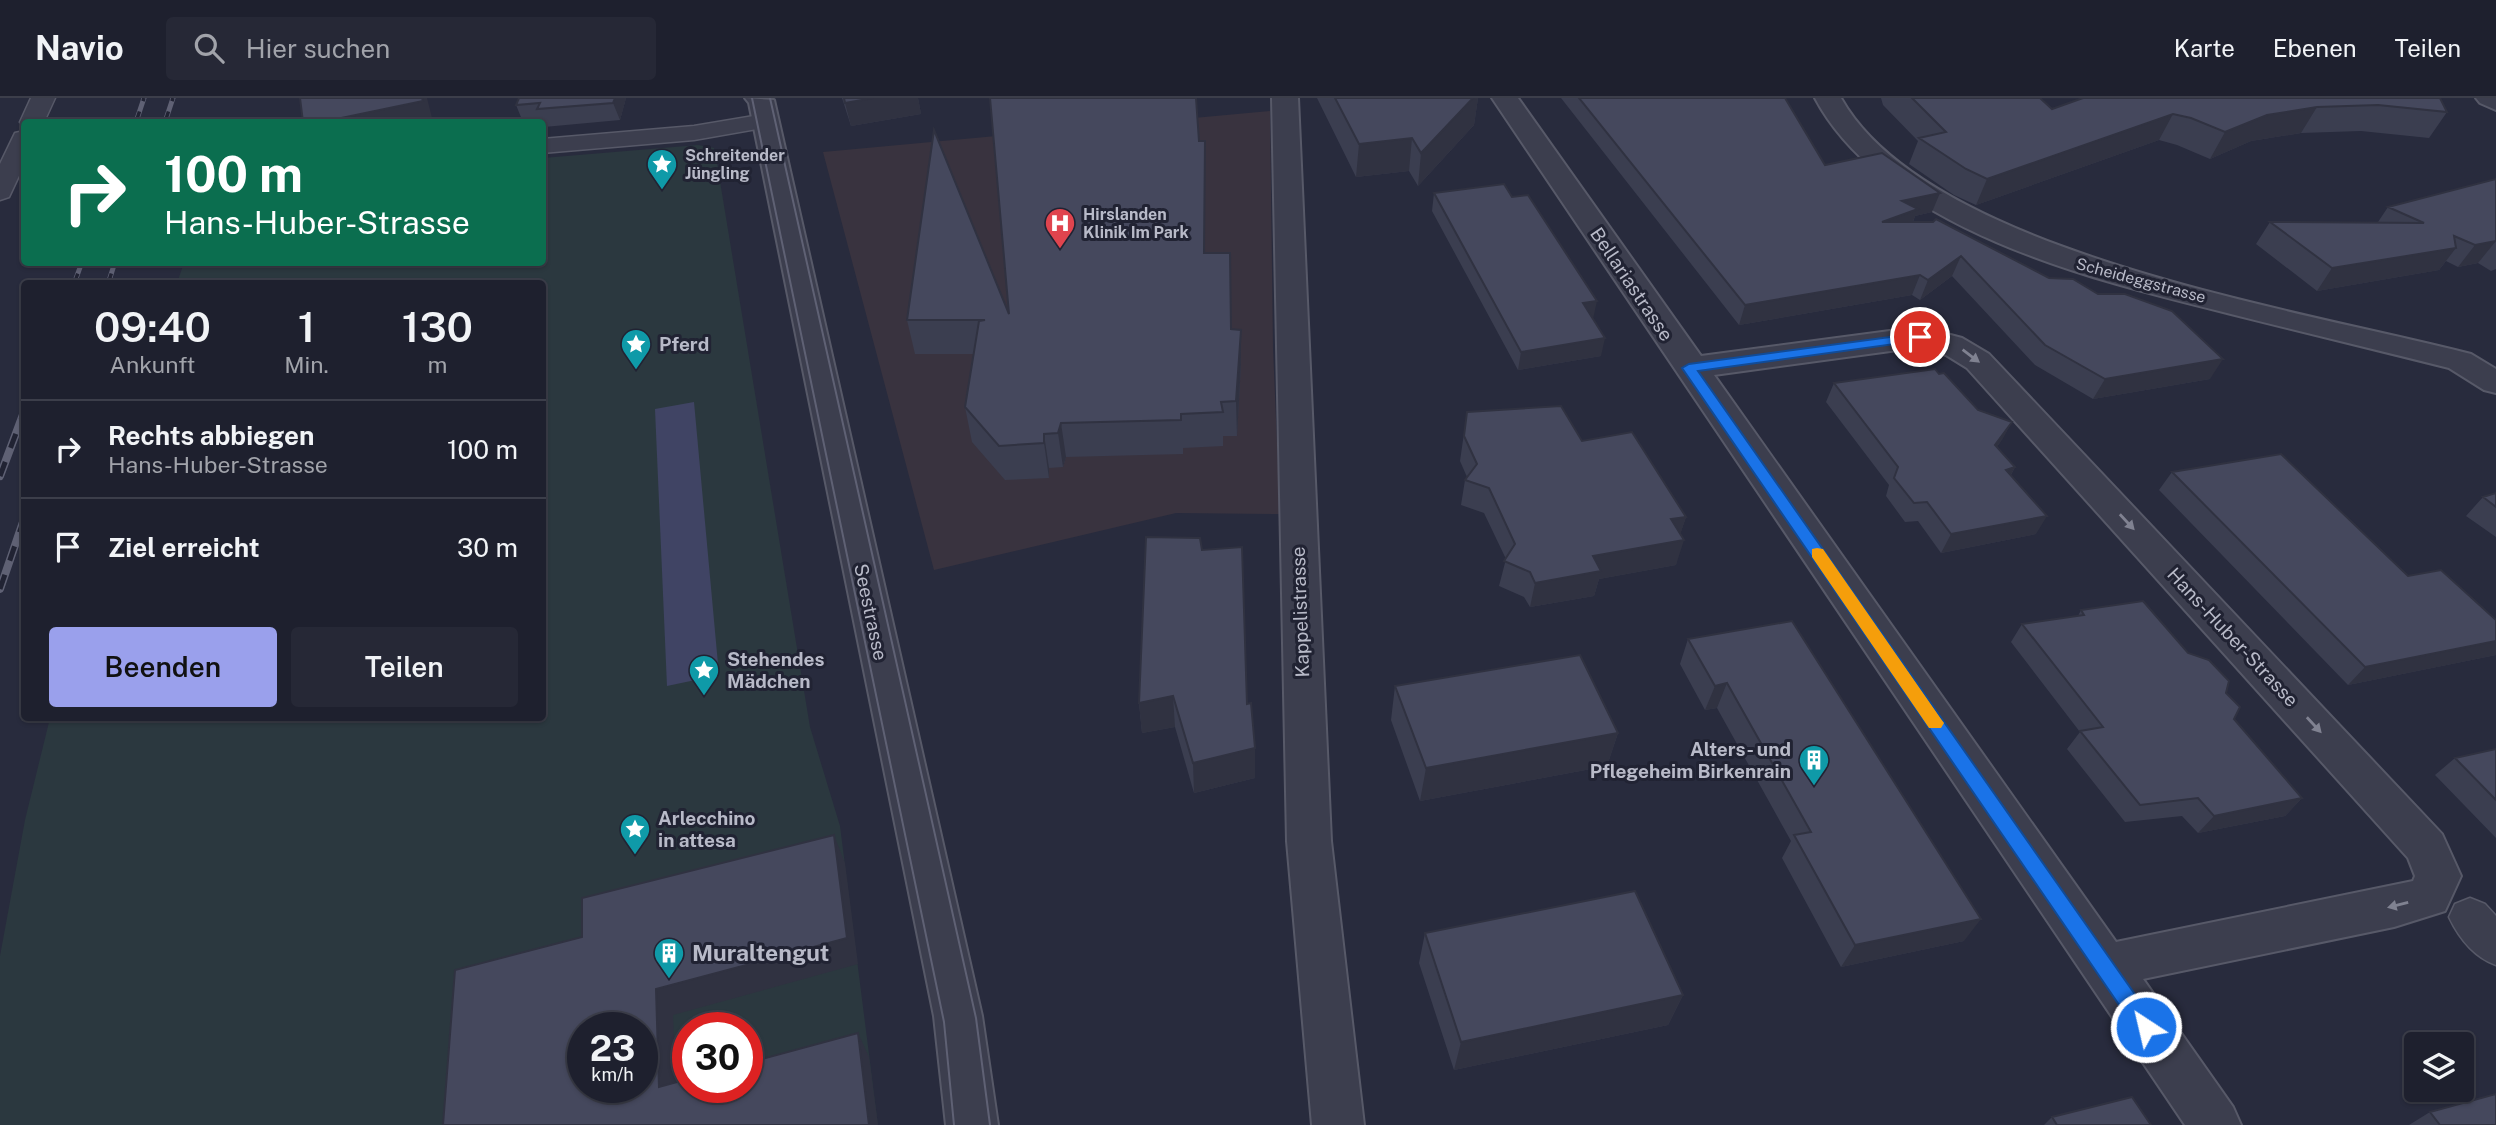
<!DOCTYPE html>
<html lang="de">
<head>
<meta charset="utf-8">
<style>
	:root { --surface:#1e202e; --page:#262836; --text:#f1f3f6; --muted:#a1a3aa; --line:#3c3e4a; --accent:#9aa0ec }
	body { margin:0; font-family:"Public Sans",sans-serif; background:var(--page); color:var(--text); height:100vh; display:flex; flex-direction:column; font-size:26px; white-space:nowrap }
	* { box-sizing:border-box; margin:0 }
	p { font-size:23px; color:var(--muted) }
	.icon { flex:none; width:38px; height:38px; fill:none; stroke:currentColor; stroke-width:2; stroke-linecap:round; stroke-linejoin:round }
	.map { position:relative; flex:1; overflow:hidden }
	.sheet { position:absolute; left:21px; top:182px; width:525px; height:441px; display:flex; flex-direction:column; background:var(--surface); border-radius:7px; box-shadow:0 2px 5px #0004,0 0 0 2px var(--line) }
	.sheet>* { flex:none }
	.hud { position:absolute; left:21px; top:21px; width:525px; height:147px; border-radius:7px; box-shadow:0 2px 5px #0004,0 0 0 2px var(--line); background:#0b6e4f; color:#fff; overflow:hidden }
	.fabs { position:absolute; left:2404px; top:934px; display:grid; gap:14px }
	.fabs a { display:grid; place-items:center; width:70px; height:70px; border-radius:7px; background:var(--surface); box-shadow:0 2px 5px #0004,0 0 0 2px var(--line); font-size:35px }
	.speed { position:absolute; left:567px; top:914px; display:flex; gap:14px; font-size:35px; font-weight:700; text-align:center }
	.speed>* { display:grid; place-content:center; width:91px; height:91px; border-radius:50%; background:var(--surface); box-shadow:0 2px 5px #0004,0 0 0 2px var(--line); line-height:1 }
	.speed small { font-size:18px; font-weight:400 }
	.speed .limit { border:10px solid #d22; background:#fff; color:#111 }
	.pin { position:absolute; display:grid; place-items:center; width:60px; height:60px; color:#fff; margin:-30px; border:4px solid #fff; border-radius:50%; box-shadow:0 2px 7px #0007 }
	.me { position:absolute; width:77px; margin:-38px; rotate:325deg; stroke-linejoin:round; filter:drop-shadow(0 0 5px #0008) }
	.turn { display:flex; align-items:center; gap:24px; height:147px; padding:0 28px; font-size:32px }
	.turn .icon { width:91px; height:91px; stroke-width:2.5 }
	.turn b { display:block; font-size:49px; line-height:60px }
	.eta { display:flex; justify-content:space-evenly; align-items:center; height:119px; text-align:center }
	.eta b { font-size:42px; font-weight:600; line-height:49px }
	.cta { display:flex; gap:14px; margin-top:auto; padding:14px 28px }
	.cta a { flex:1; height:80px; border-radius:7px; background:var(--accent); color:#111; font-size:28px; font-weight:600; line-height:80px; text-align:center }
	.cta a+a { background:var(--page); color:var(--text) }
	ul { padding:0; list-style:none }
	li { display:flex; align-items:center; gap:21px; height:98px; padding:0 28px; border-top:2px solid var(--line) }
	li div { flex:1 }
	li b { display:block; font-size:26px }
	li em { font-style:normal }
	header { display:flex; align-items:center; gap:42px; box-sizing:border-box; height:98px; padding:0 35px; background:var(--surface); border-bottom:2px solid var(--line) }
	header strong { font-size:33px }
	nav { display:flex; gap:38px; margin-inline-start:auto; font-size:24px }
	.search { width:490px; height:63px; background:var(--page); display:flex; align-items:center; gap:18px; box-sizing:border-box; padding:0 24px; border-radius:7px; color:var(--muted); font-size:26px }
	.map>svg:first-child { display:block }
	.medical { fill:#39333f }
	.green { fill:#2b383f; fill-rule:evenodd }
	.water { fill:#404464 }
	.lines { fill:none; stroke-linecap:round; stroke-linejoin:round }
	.service-casing { stroke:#575968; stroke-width:3 }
	.minor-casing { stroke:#575968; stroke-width:4 }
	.tertiary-casing { stroke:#575968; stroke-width:4 }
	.service { fill:#3c3e4e; fill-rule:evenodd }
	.minor { fill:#3c3e4e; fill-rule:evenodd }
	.tertiary { fill:#3c3e4e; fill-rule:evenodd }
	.tram { stroke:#5f6174; stroke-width:2 }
	.rail-far1-casing { stroke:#5f6174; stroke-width:5 }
	.rail-casing { stroke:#5f6174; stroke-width:8 }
	.rail-far1 { stroke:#212333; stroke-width:3.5; stroke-dasharray:11; stroke-linecap:butt }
	.rail { stroke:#212333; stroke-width:5; stroke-dasharray:15; stroke-linecap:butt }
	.wall { fill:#3b3e50 }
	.shaded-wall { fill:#303241 }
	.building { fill:#45485d; stroke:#303241; stroke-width:2; fill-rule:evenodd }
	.oneway { fill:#808291 }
	.route { fill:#1a73e8; stroke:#114b97; stroke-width:2 }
	.slow { fill:#f59e0b }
	.labels { text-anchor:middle; stroke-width:6; stroke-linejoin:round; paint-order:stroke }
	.far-poi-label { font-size:16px; font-weight:bold; fill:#b8bac8; stroke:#212333; text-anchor:start }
	.far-street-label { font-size:16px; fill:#b8bac8; stroke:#212333 }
	.street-label { font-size:19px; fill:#b8bac8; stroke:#212333 }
	.poi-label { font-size:19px; font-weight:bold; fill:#b8bac8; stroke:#212333; text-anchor:start }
	.near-poi-label { font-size:23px; font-weight:bold; fill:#b8bac8; stroke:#212333; text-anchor:start }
</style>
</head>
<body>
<header>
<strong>Navio</strong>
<div class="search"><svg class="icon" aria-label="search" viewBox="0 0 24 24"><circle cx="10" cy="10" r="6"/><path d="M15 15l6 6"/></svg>Hier suchen</div>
<nav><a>Karte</a><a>Ebenen</a><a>Teilen</a></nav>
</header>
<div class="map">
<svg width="2496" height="1027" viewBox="0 0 2496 1027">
	<rect width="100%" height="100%" fill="#282b3d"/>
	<path class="medical" d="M 1270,13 L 1273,250 L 1280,416 L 1176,415 L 934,472 L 823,54 Z"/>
	<path class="green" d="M 698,47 L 714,50 L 715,53 L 810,629 L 840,728 L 878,1027 L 0,1027 L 0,858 L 25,722 L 50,620 L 542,620 L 542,186 L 177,185 L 184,165 L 542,164 L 543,60 ZM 583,929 L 642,929 L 642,989 L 583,989 ZM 688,929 L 747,929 L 747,989 L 688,989 Z"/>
	<path class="water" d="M 694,304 L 719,577 L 667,588 L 655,311 Z"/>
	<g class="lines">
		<g class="service-casing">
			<path id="service" d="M 31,0 L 55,0 L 44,24 L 24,24 L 24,29 L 20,24 Z
				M 766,16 L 774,18 L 778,23 L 774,28 L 694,42 L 542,55 L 542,41 L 694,28 Z
				M 24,33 L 24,67 L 9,99 L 0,102 L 0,66 L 15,35 Z
				M 2470,800 L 2485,806 L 2496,818 L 2496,867 C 2474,859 2459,840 2449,819 L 2455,806 Z"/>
		</g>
		<g class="minor-casing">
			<path id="minor" d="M 1272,0 L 1298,0 L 1331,743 L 1364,1027 L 1312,1027 L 1287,743 Z
				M 1492,0 L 1518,0 L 1701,258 L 1920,229 L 1962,240 L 1989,256 L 2442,736 L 2461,778 L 2445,813 L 2394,829 L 2143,881 L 2233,1009 L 2241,1027 L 2185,1027 ZM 1920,249 L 1946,257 L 1967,270 L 2408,760 L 2415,778 L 2413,783 L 2116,844 L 1714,277 Z
				M 1815,0 L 1841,0 C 1928,156 2307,213 2471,256 L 2496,271 L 2496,295 L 2484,292 L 2449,270 C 2375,251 2301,234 2227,215 C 2093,182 1885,131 1815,0 Z
				M 2476,0 L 2496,0 L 2496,12 L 2480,5 Z"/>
		</g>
		<g class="tertiary-casing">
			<path id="tertiary" d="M 745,0 L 774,2 L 982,918 L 998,1027 L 946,1027 L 934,918 L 749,5 Z"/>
		</g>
		<use href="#service" class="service"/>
		<use href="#minor" class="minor"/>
		<use href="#tertiary" class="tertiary"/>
		<path class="tram" d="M 752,0 L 944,924 L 954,1027
			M 770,0 L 976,920 L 990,1027"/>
		<g class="rail-far1-casing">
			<path id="rail-far1" d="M 136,24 L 144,0
				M 165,24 L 173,0
				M 74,186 L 82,164
				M 108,186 L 115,164"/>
		</g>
		<g class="rail-casing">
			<path id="rail" d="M 0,378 L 24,314
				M 0,491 L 24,421"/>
		</g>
		<use href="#rail-far1" class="rail-far1"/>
		<use href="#rail" class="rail"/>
	</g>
	<path class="wall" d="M 626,0 L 620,22 L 544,29 L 542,23 L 523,24 L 516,7 Z
		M 842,0 L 918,0 L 921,16 L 851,28 Z
		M 1317,0 L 1478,0 L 1474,27 L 1418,88 L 1409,73 L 1356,79 Z
		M 1561,0 L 1785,0 L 1825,67 L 1932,114 L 1915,118 L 1913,124 L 2210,281 L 2093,301 L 2035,267 L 1952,178 L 1920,202 L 1912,197 L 1739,227 Z
		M 1881,0 L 2040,0 L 2052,11 L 2440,0 L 2447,14 L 2429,40 L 2361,33 L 2301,35 L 2251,43 L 2210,61 L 2177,47 L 2159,42 L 1976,107 L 1954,97 L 1909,66 L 1918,43 L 1883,7 Z
		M 1199,43 L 1205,76 L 1205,155 L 1231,231 L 1241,232 L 1241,266 L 1237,338 L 1223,338 L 1223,348 L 1183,350 L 1183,356 L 1066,359 L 1063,369 L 1049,370 L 1049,380 L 1005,382 L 972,344 L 965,309 L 974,256 L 915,256 L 907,222 L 1009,216 Z
		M 2496,81 L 2496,171 L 2491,173 L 2478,165 L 2458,169 L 2446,163 L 2439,172 L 2317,193 L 2256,146 L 2270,124 L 2378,124 L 2388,109 Z
		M 1434,95 L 1593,221 L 1601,258 L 1518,272 L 1432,113 Z
		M 1834,285 L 1978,312 L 2012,324 L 1997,349 L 2015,369 L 2011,377 L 2036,436 L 1941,455 L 1918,423 L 1905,424 L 1886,398 L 1889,387 L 1826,304 Z
		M 1467,314 L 1582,343 L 1686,419 L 1680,436 L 1676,467 L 1599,481 L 1594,498 L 1530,509 L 1524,499 L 1499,488 L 1506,461 L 1484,415 L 1461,407 L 1465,382 L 1467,379 L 1460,363 Z
		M 2172,374 L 2408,478 L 2496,522 L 2496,557 L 2348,587 L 2159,392 Z
		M 2496,395 L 2496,439 L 2466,418 L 2483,399 Z
		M 1202,452 L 1247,606 L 1255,680 L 1194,695 L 1175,629 L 1142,635 L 1139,605 Z
		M 2081,512 L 2188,555 L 2226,595 L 2234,621 L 2302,700 L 2285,718 L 2198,735 L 2182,718 L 2125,724 L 2067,651 L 2080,634 L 2011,544 L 2022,526 L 2078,518 Z
		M 1688,541 L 1964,843 L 1841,869 L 1782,760 L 1791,743 L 1717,610 L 1705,612 L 1680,566 Z
		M 1395,588 L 1618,635 L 1607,668 L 1420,703 L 1391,622 Z
		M 2496,651 L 2496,740 L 2435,677 L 2455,660 Z
		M 1425,835 L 1683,897 L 1668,927 L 1454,972 L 1419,865 Z
		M 2430,1014 L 2496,1027 L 2409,1027 Z
		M 2052,1019 L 2151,1027 L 2044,1027 Z"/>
	<path class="shaded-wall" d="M 422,0 L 427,0 L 433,24 L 322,24 Z
		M 615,0 L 626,0 L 620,22 L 613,5 Z
		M 873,0 L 918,0 L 921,16 L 851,28 L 845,5 Z
		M 1473,0 L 1478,0 L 1474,27 L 1418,88 L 1421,55 Z
		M 2317,9 L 2301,35 L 2251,43 L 2210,61 L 2225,34 L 2267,17 Z
		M 2173,16 L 2159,42 L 1976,107 L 1987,81 Z
		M 1412,40 L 1409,73 L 1356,79 L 1359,46 Z
		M 1205,43 L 1205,188 L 1204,155 Z
		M 1940,95 L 1932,114 L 1915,118 L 1910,131 L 1882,124 L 1902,103 Z
		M 2496,143 L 2478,165 L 2458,169 L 2475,147 Z
		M 2456,150 L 2439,172 L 2317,193 L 2332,170 Z
		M 1961,158 L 1952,178 L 1920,202 L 1928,182 Z
		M 1920,177 L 1912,197 L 1739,227 L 1745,207 Z
		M 1597,203 L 1593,221 L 1583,205 Z
		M 1241,232 L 1241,266 L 1237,338 L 1236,303 Z
		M 1605,240 L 1601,258 L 1518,272 L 1521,254 Z
		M 2223,261 L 2210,281 L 2093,301 L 2105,281 Z
		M 2012,324 L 2002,342 L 1985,366 L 1995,347 Z
		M 1061,325 L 1066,359 L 1063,369 L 1058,335 Z
		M 1044,336 L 1049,370 L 1049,380 L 1044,345 Z
		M 2015,369 L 2005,388 L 2006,372 Z
		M 2047,418 L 2036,436 L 1941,455 L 1951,436 Z
		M 1686,419 L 1678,443 L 1684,442 L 1676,467 L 1599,481 L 1594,498 L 1530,509 L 1535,485 L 1671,421 Z
		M 2496,543 L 2496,557 L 2348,587 L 2365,569 Z
		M 1727,585 L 1717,610 L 1705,612 L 1715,588 Z
		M 1173,598 L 1175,629 L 1142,635 L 1139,605 Z
		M 1618,635 L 1607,668 L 1420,703 L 1426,670 Z
		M 1255,650 L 1255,680 L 1194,695 L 1193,665 Z
		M 2302,700 L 2285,718 L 2198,735 L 2214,718 Z
		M 834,737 L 845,765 L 858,866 L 673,917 L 677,1013 L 659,989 L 656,891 Z
		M 1981,821 L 1964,843 L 1841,869 L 1855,847 Z
		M 1683,897 L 1668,927 L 1454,972 L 1461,944 Z
		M 858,935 L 869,959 L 878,1027 L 869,1027 Z"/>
	<path class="building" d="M 300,0 L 422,0 L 423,3 L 322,24 L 303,24 Z
		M 519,0 L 615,0 L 613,5 L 537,11 L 540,5 L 516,7 Z
		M 844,0 L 873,0 L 845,5 Z
		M 990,0 L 1196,0 L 1199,43 L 1205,43 L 1204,155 L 1230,155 L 1231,231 L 1241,232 L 1236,303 L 1221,304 L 1223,314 L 1181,316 L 1181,322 L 1061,325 L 1058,335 L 1044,336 L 1044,345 L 999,348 L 965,309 L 979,223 L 985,222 L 907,222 L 934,32 L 1009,216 Z
		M 1335,0 L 1473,0 L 1421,55 L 1412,40 L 1359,46 Z
		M 1579,0 L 1785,0 L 1825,67 L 1882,55 L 1940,95 L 1902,103 L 1918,111 L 1882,124 L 1933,124 L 1936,121 L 2049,180 L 2073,181 L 2098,196 L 2125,196 L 2172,213 L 2223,261 L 2105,281 L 2045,247 L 1961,158 L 1928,182 L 1920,177 L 1745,207 Z
		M 1912,0 L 2040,0 L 2052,11 L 2083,0 L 2440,0 L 2447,14 L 2378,7 L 2317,9 L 2267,17 L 2225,34 L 2191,20 L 2173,16 L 1987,81 L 1966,71 L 1919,40 L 1946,34 Z
		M 2496,81 L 2496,143 L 2475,147 L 2454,138 L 2456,150 L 2332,170 L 2270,124 L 2424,125 L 2388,109 Z
		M 1504,86 L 1512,99 L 1528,97 L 1597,203 L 1583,205 L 1605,240 L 1521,254 L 1434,95 Z
		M 1935,271 L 1939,276 L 1944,275 L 1978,312 L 2012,324 L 1995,347 L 2015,369 L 2006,372 L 2047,418 L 1951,436 L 1927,404 L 1914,405 L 1894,380 L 1898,369 L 1834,285 Z
		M 1561,308 L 1582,343 L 1632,334 L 1686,419 L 1671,421 L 1684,442 L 1593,458 L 1601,473 L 1535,485 L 1530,474 L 1504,463 L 1515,446 L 1489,390 L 1465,382 L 1477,366 L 1464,338 L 1467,314 Z
		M 2281,356 L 2408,478 L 2441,472 L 2496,522 L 2496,543 L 2365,569 L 2172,374 Z
		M 2496,395 L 2496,409 L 2483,399 Z
		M 1146,439 L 1200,440 L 1202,452 L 1242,449 L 1247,606 L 1251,605 L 1255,650 L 1193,665 L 1173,598 L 1139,605 Z
		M 2143,503 L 2188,555 L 2209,562 L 2229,583 L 2226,595 L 2240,609 L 2234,621 L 2302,700 L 2214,718 L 2198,700 L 2140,707 L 2080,633 L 2103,629 L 2022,526 L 2084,517 L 2081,512 Z
		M 1792,523 L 1981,821 L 1855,847 L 1794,737 L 1811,734 L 1727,585 L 1715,588 L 1688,541 Z
		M 1580,557 L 1618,635 L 1426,670 L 1395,588 Z
		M 2496,651 L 2496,702 L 2455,660 Z
		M 834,737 L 847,840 L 656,891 L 659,989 L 688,981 L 688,989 L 747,989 L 747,965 L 858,935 L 869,1027 L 443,1027 L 455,872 L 582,839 L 582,800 ZM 583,929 L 642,929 L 642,989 L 583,989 Z
		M 1635,793 L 1683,897 L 1461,944 L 1425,835 Z
		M 2496,996 L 2496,1027 L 2440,1027 L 2430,1014 Z
		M 2132,999 L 2151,1027 L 2057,1027 L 2052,1019 Z"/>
	<defs><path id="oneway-solid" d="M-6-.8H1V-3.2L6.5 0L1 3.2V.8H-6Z" transform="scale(1.75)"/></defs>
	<g class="oneway">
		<use href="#oneway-solid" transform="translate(1971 258) rotate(37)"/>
		<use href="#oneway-solid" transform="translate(2127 424) rotate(47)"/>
		<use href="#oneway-solid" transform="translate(2314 627) rotate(47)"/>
		<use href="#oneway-solid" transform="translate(2398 807) rotate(166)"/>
	</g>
	<path class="route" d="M 1920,235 L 1924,236 L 1924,242 L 1698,273 L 2153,922 L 2156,929 L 2153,936 L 2146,938 L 2139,936 L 1682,270 L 1689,266 Z"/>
	<path class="slow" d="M 1817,450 L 1823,451 L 1941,621 L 1944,625 L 1941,630 L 1929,630 L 1812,459 L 1812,451 Z"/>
	<defs>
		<g id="sight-pin" transform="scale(1.575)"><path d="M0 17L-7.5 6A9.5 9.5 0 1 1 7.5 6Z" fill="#0f9aa8" stroke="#212333"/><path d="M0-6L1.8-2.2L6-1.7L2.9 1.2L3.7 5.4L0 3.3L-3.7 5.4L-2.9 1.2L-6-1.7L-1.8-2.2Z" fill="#fff"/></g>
		<g id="hospital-pin" transform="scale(1.575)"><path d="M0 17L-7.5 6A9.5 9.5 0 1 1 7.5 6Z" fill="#e0444e" stroke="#212333"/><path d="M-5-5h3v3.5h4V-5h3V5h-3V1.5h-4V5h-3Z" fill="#fff"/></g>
		<g id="building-pin" transform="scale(1.575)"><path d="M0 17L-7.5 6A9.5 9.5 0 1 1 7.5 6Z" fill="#0f9aa8" stroke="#212333"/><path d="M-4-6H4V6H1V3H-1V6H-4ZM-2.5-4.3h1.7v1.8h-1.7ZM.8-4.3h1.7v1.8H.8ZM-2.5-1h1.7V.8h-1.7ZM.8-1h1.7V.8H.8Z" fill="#fff"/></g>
	</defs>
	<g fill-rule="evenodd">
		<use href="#sight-pin" x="662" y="66"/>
		<use href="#hospital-pin" x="1060" y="125"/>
		<use href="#sight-pin" x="636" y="246"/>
		<use href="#sight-pin" x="704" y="572"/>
		<use href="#building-pin" x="1814" y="662"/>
		<use href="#sight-pin" x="635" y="731"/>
		<use href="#building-pin" x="669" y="855"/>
	</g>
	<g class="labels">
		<g class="far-poi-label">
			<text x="685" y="63">Schreitender<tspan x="685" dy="18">Jüngling</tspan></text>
			<text x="1083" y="122">Hirslanden<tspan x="1083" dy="18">Klinik Im Park</tspan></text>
		</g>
		<g class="far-street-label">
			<text transform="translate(2141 182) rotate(15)" y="6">Scheideggstrasse</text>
		</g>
		<g class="street-label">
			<text transform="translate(1632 186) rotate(56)" y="7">Bellariastrasse</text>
			<text transform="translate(871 514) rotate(78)" y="7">Seestrasse</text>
			<text transform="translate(1300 514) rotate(-92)" y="7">Kappelistrasse</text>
			<text transform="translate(2233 539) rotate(47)" y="7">Hans-Huber-Strasse</text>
		</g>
		<g class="poi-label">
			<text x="659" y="253">Pferd</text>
			<text x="727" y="568">Stehendes<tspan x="727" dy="22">Mädchen</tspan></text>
			<text x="1791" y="658" text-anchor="end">Alters- und<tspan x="1791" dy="22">Pflegeheim Birkenrain</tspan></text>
			<text x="658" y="727">Arlecchino<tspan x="658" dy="22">in attesa</tspan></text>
		</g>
		<g class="near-poi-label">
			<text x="692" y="863">Muraltengut</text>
		</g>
	</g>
</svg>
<div class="fabs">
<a><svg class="icon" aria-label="layers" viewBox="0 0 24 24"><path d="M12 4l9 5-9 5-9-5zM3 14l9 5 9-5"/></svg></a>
</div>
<div class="speed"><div>23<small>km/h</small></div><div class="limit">30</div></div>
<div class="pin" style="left:1920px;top:239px;background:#d93025"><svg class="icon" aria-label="arrive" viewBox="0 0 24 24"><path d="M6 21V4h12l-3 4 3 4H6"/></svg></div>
<svg class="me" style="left:2146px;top:929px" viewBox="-20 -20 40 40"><circle r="17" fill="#1a73e8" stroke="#fff" stroke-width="3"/><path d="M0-11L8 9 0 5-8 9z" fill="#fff"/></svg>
<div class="hud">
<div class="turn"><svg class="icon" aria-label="right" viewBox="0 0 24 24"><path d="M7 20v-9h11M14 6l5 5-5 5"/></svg><div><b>100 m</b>Hans-Huber-Strasse</div></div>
</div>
<section class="sheet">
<div class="eta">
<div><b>09:40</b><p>Ankunft</p></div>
<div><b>1</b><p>Min.</p></div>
<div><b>130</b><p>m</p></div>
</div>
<ul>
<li><svg class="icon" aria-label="right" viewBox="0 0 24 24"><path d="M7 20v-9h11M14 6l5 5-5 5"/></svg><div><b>Rechts abbiegen</b><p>Hans-Huber-Strasse</p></div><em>100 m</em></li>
<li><svg class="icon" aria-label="arrive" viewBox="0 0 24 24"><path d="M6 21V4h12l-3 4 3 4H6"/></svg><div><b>Ziel erreicht</b></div><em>30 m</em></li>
</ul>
<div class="cta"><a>Beenden</a><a>Teilen</a></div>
</section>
</div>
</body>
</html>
